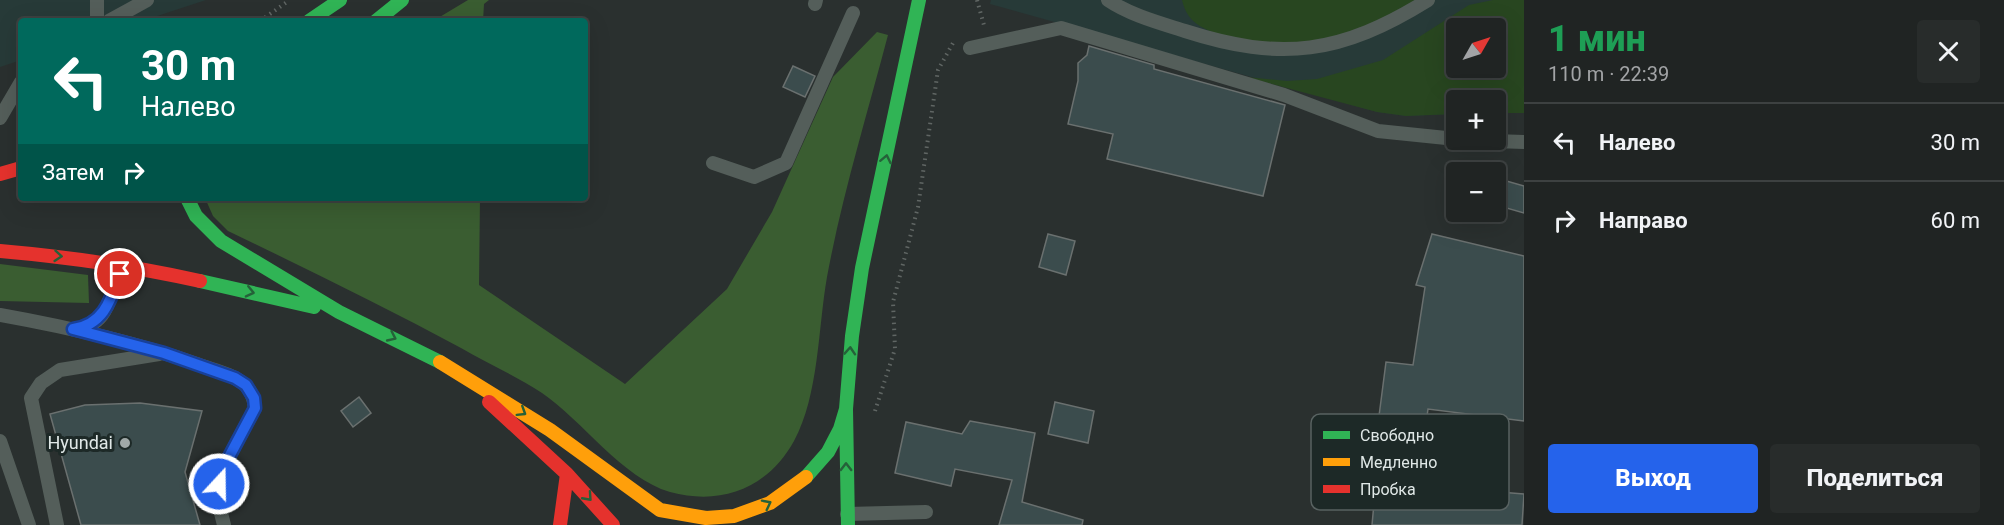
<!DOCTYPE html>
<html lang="ru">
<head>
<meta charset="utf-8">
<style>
	:root { --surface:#202423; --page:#282c2b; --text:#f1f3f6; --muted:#a2a4a6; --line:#3d4141; --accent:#2563eb }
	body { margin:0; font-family:Roboto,sans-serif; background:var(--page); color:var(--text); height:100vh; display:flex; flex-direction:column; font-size:22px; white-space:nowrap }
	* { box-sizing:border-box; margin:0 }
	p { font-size:20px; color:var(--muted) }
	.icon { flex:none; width:33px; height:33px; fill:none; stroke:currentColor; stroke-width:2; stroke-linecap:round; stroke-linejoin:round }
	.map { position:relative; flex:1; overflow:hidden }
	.panel { display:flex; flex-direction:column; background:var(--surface); width:480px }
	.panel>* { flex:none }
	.hud { position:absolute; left:18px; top:18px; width:570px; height:183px; border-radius:6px; box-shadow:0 6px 24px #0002,0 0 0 2px var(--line); background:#00695c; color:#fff; overflow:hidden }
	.needle { width:39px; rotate:51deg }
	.tools { position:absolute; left:1446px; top:18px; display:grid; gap:12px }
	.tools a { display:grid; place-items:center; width:60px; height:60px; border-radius:6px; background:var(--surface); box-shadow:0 6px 24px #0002,0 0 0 2px var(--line); font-size:30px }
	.pin { position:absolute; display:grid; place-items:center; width:51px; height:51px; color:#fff; margin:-26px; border:3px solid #fff; border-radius:50%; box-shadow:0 2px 6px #0007 }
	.me { position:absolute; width:66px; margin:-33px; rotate:21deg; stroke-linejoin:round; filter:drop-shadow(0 0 4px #0008) }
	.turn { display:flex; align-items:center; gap:21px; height:126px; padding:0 24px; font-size:27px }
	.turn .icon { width:78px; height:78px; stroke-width:2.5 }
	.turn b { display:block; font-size:42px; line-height:51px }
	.then { display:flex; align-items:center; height:57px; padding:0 24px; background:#0003; gap:12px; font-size:22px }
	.round { display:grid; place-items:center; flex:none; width:63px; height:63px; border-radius:6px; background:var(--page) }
	.head { display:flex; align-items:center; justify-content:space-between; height:102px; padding:0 24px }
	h1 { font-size:36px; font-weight:800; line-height:45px; color:#1e9e55 }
	.button { display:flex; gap:12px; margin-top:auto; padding:12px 24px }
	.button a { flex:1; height:69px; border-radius:6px; background:var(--accent); color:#fff; font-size:24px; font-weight:800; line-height:69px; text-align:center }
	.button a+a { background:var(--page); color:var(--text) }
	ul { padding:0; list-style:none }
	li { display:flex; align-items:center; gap:18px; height:78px; padding:0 24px; border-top:2px solid var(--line) }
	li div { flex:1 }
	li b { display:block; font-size:22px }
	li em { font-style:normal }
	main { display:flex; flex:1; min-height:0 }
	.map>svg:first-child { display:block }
	.built { fill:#273a38; fill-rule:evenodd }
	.green { fill:#284620; fill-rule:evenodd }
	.forest { fill:#3a5d31 }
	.building { fill:#3b4c4d; stroke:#6a706f; stroke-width:1.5 }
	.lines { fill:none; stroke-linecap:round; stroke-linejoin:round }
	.path { stroke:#606664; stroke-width:4; stroke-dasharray:1.5 4.5; stroke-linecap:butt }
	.lane { stroke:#545e5a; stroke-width:14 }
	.fast { stroke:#30b455; stroke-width:14 }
	.slow { stroke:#ff9f0a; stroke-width:14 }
	.jam { stroke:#e5322d; stroke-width:14 }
	.oneway { stroke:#256139 }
	.route-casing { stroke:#184099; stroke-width:15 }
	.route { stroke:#2563eb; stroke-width:10 }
	.poi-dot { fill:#a0a8a7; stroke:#1d2927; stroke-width:2 }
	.labels { text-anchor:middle; stroke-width:6; stroke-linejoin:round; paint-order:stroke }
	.poi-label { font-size:18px; fill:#e0e8e7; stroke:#1d2927; text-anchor:end }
	.key { fill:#1d2927; stroke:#586261; stroke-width:1.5 }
	.key-label { font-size:16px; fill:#e0e8e7 }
</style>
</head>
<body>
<main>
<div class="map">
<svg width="1524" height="525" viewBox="0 0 1524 525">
	<rect width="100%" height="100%" fill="#2a302f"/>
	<path class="built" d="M 0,0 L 206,0 L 142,21 L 21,21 L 21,60 L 0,67 Z
		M 991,0 L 1524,0 L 1524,113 L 1496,113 L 1496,100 L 1456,100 L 1456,114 L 1406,116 L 1377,112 L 990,4 ZM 1456,28 L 1496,28 L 1496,68 L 1456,68 Z"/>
	<path class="green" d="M 1182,0 L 1425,0 C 1386,25 1310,51 1264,48 C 1251,47 1236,40 1224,36 C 1203,29 1187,23 1182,0 Z
		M 1493,0 L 1524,0 L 1524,113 L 1496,113 L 1496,100 L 1456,100 L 1456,114 L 1406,116 L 1377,112 L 1246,77 L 1287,81 L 1317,79 L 1383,60 L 1469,5 ZM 1456,28 L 1496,28 L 1496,68 L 1456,68 Z"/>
	<path class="forest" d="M 468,0 L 489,0 L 484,4 L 483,21 L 433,21 Z
		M 877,32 L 888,35 C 867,115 842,196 827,277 C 818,328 819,395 794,441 C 768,488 722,506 670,492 C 622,478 582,420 542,393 C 516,376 487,363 461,348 C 385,307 307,269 228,231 L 213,216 L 205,198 L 480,198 L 479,285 L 625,384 L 727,289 L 772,212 L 833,77 Z
		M 0,264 L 88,275 L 89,303 L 0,301 Z"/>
	<path class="building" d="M 1089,46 L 1154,65 L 1154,69 L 1285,105 L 1263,196 L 1107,159 L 1113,134 L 1068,124 L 1078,81 L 1078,63 L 1087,55 Z
		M 793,66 L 815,76 L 805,97 L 783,87 Z
		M 1496,178 L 1524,186 L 1524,213 L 1496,205 Z
		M 1048,234 L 1075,241 L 1066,275 L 1039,267 Z
		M 1432,234 L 1524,256 L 1524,421 L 1428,409 L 1422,453 L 1375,447 L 1386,362 L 1413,365 L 1425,287 L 1416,285 Z
		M 359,397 L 371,413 L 353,427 L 341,411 Z
		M 1055,402 L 1094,411 L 1088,443 L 1048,434 Z
		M 140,403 L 202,411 L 185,472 L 200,525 L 81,525 L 50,414 L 85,405 Z
		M 970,421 L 1035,433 L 1022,502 L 1083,520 L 1082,525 L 999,525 L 1012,480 L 955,469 L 951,486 L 895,473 L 906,422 L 962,434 Z
		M 1376,482 L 1524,494 L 1522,525 L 1372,525 Z"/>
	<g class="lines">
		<path class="path" d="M 977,0 L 985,29
			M 260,21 L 287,2
			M 875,411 L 895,349 L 893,302 L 918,207 L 938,70 L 953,43"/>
		<path class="lane" d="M 97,0 L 97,21
			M 1108,0 C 1130,15 1160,23 1185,31 C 1282,62 1341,54 1428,0
			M 815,4 L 816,0
			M 109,21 L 147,0
			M 970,48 L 1061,28 L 1284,95 L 1378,131 L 1456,139
			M 0,118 L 21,82
			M 1464,140 L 1524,142
			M 713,163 L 754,177 L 786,163 L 853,13
			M 0,315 C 67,327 133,342 197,364 C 212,370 231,373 244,384 C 251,390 254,399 255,408 L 221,472 L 217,497 L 224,525
			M 75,329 C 119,324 106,277 128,268
			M 0,441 L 29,525
			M 847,514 L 926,512
			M 57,525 L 31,398 L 41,383 L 60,370 L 159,354"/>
		<path class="fast" d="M 309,21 L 340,0
			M 376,21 L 402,0
			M 187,198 L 196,216 L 221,241 L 339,312 L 440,362
			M 200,281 L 314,307
			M 846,409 L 848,525
			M 806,477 L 828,452 L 840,429 L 846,409 L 852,336 L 862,268 L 919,0"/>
		<path class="slow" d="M 440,362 L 550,430 L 660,510 L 706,518 L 734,516 L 770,503 L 806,477"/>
		<path class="jam" d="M 0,174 L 21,168
			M 0,251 C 68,257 133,266 200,281
			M 489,402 L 567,474 L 613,525
			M 560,525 L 567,474"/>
	</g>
	<defs><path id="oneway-chevron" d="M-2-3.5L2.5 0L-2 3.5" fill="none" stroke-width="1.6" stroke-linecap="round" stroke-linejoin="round" transform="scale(1.5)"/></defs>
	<g class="oneway">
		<use href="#oneway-chevron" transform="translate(886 159) rotate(-78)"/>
		<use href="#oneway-chevron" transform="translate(58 256) rotate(5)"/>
		<use href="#oneway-chevron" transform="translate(250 292) rotate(13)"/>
		<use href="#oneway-chevron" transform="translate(392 337) rotate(25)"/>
		<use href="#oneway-chevron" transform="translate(850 351) rotate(-86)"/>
		<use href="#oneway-chevron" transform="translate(522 412) rotate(32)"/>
		<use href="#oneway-chevron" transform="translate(846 467) rotate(-90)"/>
		<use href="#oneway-chevron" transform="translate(588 497) rotate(48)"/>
		<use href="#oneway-chevron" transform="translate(767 504) rotate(-27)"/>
	</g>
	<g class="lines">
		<g class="route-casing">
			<path id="route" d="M 120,274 C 111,299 104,325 73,329 L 164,353 L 235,378 L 246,385 L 254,398 L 255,408 L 221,472 L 219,484"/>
		</g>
		<use href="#route" class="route"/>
	</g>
	<circle class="poi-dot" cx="125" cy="443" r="6"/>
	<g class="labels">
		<g class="poi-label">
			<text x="113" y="449">Hyundai</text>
		</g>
	</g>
	<rect x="1311" y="414" width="198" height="96" rx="9" class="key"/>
	<rect x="1323" y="431" width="27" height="8" fill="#30b455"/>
	<rect x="1323" y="458" width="27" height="8" fill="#ff9f0a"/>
	<rect x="1323" y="485" width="27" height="8" fill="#e5322d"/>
	<g class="key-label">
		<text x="1360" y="441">Свободно</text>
		<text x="1360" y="468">Медленно</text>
		<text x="1360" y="495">Пробка</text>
	</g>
</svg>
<div class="tools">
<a><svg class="needle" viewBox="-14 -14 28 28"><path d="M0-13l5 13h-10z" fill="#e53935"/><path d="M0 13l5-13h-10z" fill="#a2a4a6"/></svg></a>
<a>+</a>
<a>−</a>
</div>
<div class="pin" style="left:120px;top:274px;background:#d93025"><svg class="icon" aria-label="arrive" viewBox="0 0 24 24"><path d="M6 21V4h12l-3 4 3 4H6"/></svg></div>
<svg class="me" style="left:219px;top:484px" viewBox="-20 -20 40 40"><circle r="17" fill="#2563eb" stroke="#fff" stroke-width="3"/><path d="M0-11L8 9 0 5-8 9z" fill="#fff"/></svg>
<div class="hud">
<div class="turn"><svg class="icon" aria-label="left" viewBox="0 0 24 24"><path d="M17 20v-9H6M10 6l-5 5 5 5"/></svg><div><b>30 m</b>Налево</div></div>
<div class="then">Затем<svg class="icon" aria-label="right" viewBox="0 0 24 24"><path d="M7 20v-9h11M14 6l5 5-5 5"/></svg></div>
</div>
</div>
<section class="panel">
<div class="head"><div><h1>1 мин</h1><p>110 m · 22:39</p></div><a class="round"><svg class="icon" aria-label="close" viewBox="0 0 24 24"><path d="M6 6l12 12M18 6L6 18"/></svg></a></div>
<ul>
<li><svg class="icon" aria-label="left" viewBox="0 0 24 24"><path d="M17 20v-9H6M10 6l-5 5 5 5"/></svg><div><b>Налево</b></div><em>30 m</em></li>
<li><svg class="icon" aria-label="right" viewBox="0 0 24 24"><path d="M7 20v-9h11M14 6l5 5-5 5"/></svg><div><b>Направо</b></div><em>60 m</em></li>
</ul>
<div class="button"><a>Выход</a><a>Поделиться</a></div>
</section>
</main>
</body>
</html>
